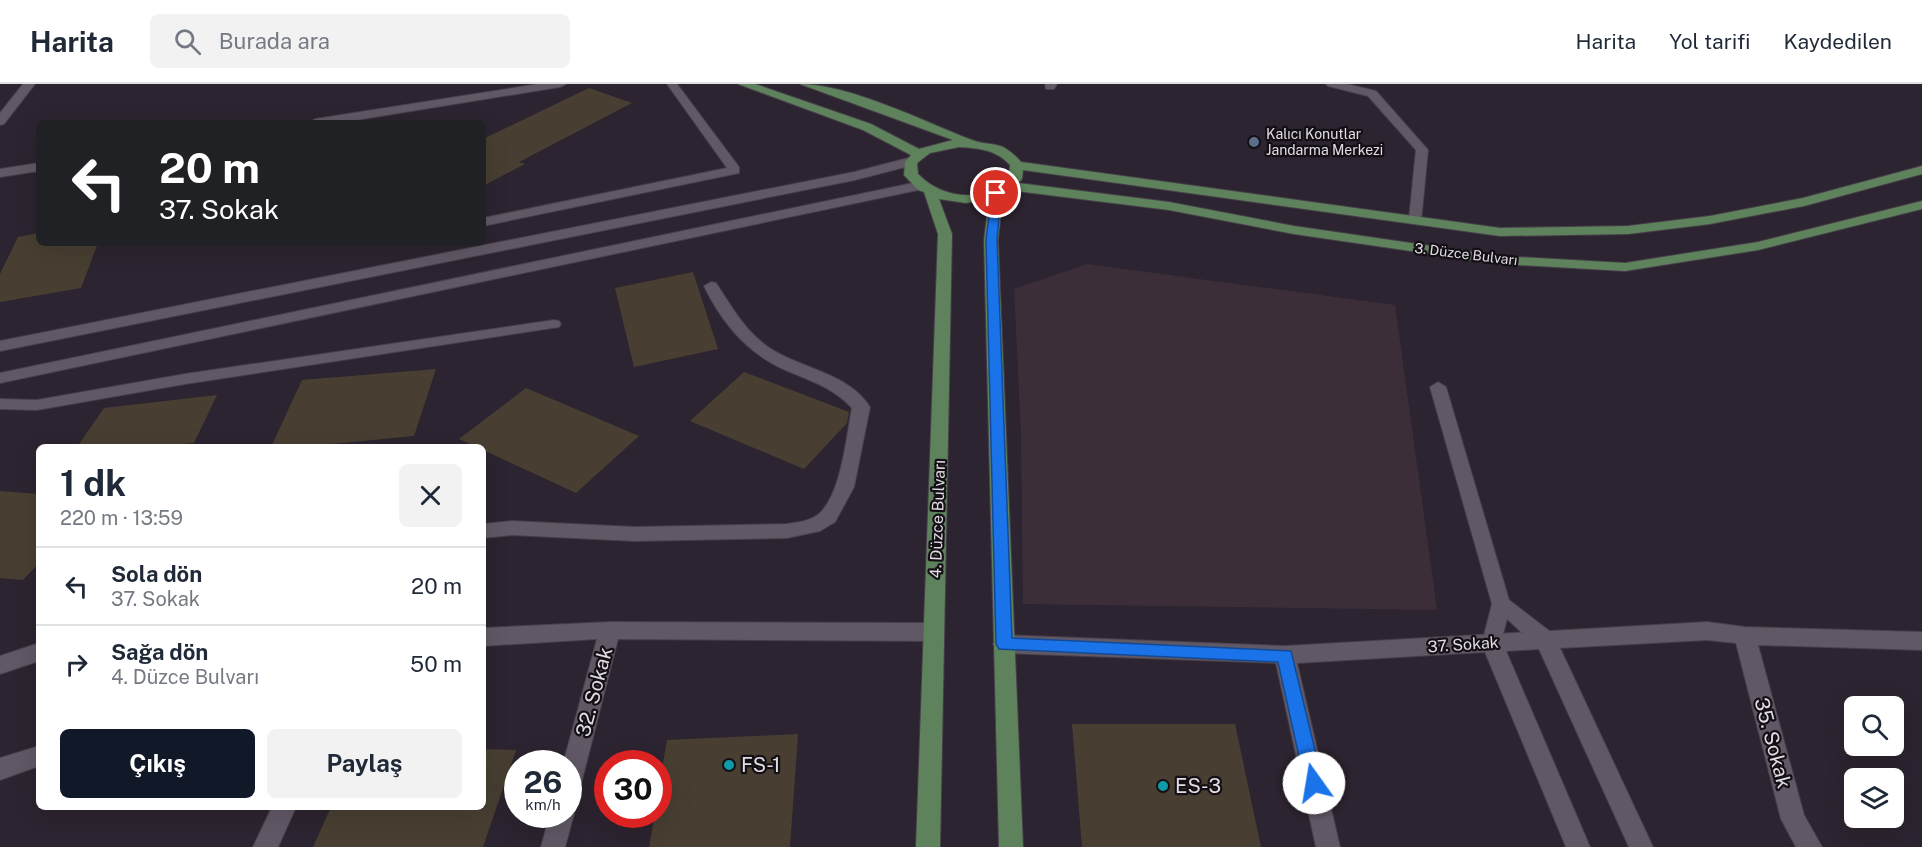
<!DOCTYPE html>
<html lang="tr">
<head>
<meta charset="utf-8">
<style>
	:root { --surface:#fff; --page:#f2f2f3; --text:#1f2937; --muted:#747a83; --line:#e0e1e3; --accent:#111827 }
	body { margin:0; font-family:"Public Sans",sans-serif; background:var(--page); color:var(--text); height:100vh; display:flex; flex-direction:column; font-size:22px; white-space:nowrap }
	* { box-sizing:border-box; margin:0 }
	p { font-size:20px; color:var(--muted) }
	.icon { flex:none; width:33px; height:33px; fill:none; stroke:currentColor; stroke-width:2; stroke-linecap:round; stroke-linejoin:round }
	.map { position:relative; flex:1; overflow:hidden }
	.details { position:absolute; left:36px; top:360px; width:450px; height:366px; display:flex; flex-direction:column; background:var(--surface); border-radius:9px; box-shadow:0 6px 24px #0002 }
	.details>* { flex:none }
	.top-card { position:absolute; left:36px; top:36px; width:450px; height:126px; border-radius:9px; box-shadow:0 6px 24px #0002; background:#202124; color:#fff; overflow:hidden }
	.buttons { position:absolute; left:1844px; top:612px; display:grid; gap:12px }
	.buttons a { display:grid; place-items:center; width:60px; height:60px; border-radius:9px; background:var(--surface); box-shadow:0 6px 24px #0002; font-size:30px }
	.speed { position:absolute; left:504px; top:666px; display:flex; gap:12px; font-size:30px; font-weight:700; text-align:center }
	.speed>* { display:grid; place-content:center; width:78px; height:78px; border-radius:50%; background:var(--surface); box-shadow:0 6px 24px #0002; line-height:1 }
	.speed small { font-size:15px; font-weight:400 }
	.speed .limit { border:9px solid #d22; background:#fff; color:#111 }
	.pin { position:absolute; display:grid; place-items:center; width:51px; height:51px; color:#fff; margin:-26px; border:3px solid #fff; border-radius:50%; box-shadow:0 2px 6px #0007 }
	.me { position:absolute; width:66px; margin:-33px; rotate:347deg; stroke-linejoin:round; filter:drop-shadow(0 0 4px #0008) }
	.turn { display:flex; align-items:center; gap:21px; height:126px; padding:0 24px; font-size:27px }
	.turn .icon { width:78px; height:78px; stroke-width:2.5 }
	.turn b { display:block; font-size:42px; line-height:51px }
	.round { display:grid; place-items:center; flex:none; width:63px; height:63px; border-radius:9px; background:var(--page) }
	.summary { display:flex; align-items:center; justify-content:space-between; height:102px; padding:0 24px }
	h1 { font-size:36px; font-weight:700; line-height:45px }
	.action { display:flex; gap:12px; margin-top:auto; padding:12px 24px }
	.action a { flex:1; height:69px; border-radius:9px; background:var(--accent); color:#fff; font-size:24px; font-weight:700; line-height:69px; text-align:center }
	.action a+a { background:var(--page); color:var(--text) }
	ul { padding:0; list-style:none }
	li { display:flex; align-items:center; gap:18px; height:78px; padding:0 24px; border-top:2px solid var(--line) }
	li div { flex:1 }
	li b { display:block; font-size:22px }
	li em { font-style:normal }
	header { display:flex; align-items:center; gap:36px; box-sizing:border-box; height:84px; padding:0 30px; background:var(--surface); border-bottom:2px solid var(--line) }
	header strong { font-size:28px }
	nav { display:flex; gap:33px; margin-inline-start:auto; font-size:21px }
	.search { width:420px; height:54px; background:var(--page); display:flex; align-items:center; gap:15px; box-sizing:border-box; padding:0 21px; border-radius:9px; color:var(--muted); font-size:22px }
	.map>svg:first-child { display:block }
	.education { fill:#3c2e39 }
	.building { fill:#483f32 }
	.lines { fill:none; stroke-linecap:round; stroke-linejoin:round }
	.service-casing { stroke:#463f49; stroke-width:2 }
	.minor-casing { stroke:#463f49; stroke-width:2 }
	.secondary-casing { stroke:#463f49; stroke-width:2 }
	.primary-casing { stroke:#463f49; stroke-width:2 }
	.service { fill:#615866; fill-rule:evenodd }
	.minor { fill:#615866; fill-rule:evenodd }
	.secondary { fill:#615866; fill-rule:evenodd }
	.primary { fill:#5e835c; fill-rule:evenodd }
	.route { fill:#1a73e8; stroke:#114b97; stroke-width:1.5 }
	.service-dot { fill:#5c6f8a; stroke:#130f14; stroke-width:2 }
	.culture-dot { fill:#0f9aa8; stroke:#130f14; stroke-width:2 }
	.labels { text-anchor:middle; stroke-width:4.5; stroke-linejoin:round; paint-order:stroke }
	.far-poi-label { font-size:14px; fill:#e1dce4; stroke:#130f14; text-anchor:start }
	.far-street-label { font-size:14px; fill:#e1dce4; stroke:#130f14 }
	.street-label { font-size:16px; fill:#e1dce4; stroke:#130f14 }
	.near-street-label { font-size:20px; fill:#e1dce4; stroke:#130f14 }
	.near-poi-label { font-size:20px; fill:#e1dce4; stroke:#130f14; text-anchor:start }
</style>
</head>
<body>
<header>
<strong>Harita</strong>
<div class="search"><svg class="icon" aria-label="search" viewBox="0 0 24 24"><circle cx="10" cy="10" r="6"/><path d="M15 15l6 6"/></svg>Burada ara</div>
<nav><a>Harita</a><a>Yol tarifi</a><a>Kaydedilen</a></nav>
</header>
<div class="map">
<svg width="1922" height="763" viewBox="0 0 1922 763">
	<rect width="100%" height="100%" fill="#2c2430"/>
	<path class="education" d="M 1087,180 L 1395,221 L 1437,526 L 1023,520 L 1021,349 L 1014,205 Z"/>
	<path class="building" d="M 589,4 L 632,19 L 519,78 L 525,80 L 483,102 L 483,55 Z
		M 39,149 L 39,159 L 98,159 L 81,204 L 0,218 L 0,190 L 18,153 Z
		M 693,188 L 718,265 L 634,283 L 615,204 Z
		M 436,285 L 414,352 L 301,363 L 271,363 L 302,296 Z
		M 744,288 L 849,328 L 847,339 L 804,385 L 690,337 Z
		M 526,304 L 639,352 L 576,409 L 483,366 L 483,363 L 477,363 L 459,355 Z
		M 217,311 L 194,359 L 139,363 L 77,363 L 104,324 Z
		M 0,407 L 39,410 L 39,479 L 23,496 L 0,494 Z
		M 1072,640 L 1235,640 L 1261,763 L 1082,763 Z
		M 798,650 L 790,763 L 649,763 L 655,730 L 658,730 L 658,707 L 667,656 Z
		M 483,665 L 516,666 L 483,763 L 313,763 L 331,723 L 483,723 Z"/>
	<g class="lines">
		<g class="service-casing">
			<path id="service" d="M 667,0 L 677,0 L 739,83 L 739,89 L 483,142 L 483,134 L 727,84 Z
				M 554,236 L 559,237 L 561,240 L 559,243 L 185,300 L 37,326 L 0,325 L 0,315 L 37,316 L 185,290 Z
				M 1438,298 L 1446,303 L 1509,516 L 1552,549 L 1555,555 L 1552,561 C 1536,566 1519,545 1507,535 L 1499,565 L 1492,567 L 1485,565 L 1482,559 L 1492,520 L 1430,303 Z"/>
		</g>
		<g class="minor-casing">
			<path id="minor" d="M 23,0 L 35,0 L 4,40 L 0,41 L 0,29 Z
				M 538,0 L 566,0 L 560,3 L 338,39 L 309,39 L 315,35 Z
				M 1045,0 L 1057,0 L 1054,5 L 1046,5 Z
				M 1326,0 L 1347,0 L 1376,7 L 1428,66 L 1421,138 L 1416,139 L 1409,135 L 1416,66 L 1368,12 L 1328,2 Z
				M 39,79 L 39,87 L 0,93 L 0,85 Z
				M 711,198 L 716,199 C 732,223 744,246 768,263 C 800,285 848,288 870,323 L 854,403 L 835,438 L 820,447 L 787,454 L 635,457 L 512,451 L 483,454 L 483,440 L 512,437 L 635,443 L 787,440 C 799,438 813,437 822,427 C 842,404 846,354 852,324 C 832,302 807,296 781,284 C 745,267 721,237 704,202 Z
				M 610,538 L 934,539 L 941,542 L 944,548 L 941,554 L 934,557 L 618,555 L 580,704 L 576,712 L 568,715 L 568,680 L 563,680 L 597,555 L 483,562 L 483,544 Z
				M 1707,538 L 1745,543 L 1922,548 L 1922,566 L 1758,561 L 1804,731 L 1822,763 L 1796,763 L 1781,735 L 1736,559 L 1707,556 L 1560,564 L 1653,763 L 1629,763 L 1539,565 L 1506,567 L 1590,763 L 1566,763 L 1485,568 L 1297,579 L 1340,763 L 1316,763 L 1276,579 L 1004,569 L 997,566 L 993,560 L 997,554 L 1004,551 L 1285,562 Z
				M 39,559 L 39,577 L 0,590 L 0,572 Z
				M 39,662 L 39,682 L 0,696 L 0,674 Z
				M 568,721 L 574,730 L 565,763 L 541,763 L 550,730 L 568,730 Z
				M 272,723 L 296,723 L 278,763 L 253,763 Z"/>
		</g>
		<g class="secondary-casing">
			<path id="secondary" d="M 912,73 L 917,74 L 918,77 L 917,80 L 855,96 L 0,267 L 0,257 L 854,88 Z
				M 918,98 L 925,102 L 923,105 L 0,299 L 0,289 Z"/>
		</g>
		<g class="primary-casing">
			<path id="primary" d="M 738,0 L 755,0 L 871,40 L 919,65 L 953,56 L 800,0 C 849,0 925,38 972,56 C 981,60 993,59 1003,63 C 1010,67 1016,72 1021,78 L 1500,144 L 1628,142 L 1710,132 L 1803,114 L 1922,82 L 1922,90 L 1804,122 L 1710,140 L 1628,150 L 1500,152 L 1023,86 L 1022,95 L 1018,99 L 1169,118 L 1294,142 L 1500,172 L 1625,179 L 1758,158 L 1922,117 L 1922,125 L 1758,166 L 1625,187 L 1500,180 L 1294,150 L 1169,126 L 1007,106 L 1003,109 L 998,156 L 1023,763 L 999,763 L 984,156 L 989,115 L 966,119 L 939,115 L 952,150 L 940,763 L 916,763 L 938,150 L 924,108 L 918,106 L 904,91 L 905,78 L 911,71 L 863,46 ZM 959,63 C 979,64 997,66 1010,81 L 1009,93 C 1002,98 995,103 988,107 C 964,117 935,108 918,90 L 917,79 L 930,69 Z"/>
		</g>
		<use href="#service" class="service"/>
		<use href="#minor" class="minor"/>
		<use href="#secondary" class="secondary"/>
		<use href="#primary" class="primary"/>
	</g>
	<path class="route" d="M 992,106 L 1001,109 L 997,156 L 1012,554 L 1291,567 L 1323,699 L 1320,705 L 1314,707 L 1307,705 L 1305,699 L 1278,578 L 999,565 L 996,560 L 986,156 Z"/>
	<circle class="service-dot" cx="1254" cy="58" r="6"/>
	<g class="culture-dot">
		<circle cx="729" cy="681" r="6"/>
		<circle cx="1163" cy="702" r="6"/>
	</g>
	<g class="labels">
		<g class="far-poi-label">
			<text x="1266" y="55">Kalıcı Konutlar<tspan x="1266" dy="16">Jandarma Merkezi</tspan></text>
		</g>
		<g class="far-street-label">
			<text transform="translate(1466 170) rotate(7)" y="5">3. Düzce Bulvarı</text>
		</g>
		<g class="street-label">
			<text transform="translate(937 435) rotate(-88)" y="6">4. Düzce Bulvarı</text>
			<text transform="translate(1463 560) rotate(-4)" y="6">37. Sokak</text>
		</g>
		<g class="near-street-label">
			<text transform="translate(594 608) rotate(-75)" y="7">32. Sokak</text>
			<text transform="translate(1773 659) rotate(75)" y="7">35. Sokak</text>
		</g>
		<g class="near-poi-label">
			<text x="741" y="688">FS-1</text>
			<text x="1175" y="709">ES-3</text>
		</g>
	</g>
</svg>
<div class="buttons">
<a><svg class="icon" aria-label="search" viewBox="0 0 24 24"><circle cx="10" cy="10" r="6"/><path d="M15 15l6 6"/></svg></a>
<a><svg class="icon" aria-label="layers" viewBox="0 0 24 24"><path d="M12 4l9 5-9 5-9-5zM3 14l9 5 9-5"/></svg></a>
</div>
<div class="speed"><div>26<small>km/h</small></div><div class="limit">30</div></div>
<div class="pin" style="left:996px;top:109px;background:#d93025"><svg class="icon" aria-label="arrive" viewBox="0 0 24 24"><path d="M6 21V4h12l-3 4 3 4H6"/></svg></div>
<svg class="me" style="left:1314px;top:699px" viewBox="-20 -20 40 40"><circle r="19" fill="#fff"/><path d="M0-13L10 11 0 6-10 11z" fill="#1a73e8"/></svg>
<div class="top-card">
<div class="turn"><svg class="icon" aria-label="left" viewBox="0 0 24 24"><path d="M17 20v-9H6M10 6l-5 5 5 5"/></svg><div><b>20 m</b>37. Sokak</div></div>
</div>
<section class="details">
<div class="summary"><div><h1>1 dk</h1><p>220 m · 13:59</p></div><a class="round"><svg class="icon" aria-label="close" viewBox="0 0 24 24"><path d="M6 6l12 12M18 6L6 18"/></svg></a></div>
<ul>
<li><svg class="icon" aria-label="left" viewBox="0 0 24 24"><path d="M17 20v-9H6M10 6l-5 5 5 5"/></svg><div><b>Sola dön</b><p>37. Sokak</p></div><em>20 m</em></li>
<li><svg class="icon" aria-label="right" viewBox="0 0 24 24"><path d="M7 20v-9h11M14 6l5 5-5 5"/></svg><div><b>Sağa dön</b><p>4. Düzce Bulvarı</p></div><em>50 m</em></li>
</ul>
<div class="action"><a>Çıkış</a><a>Paylaş</a></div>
</section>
</div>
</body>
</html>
